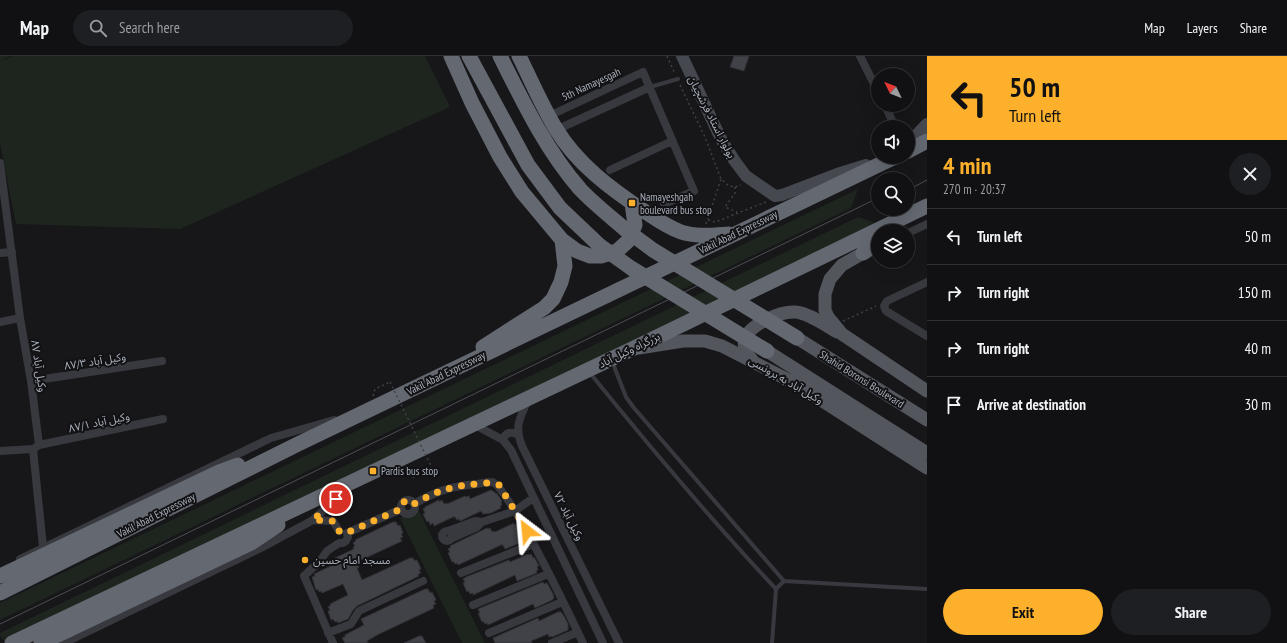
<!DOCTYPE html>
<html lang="en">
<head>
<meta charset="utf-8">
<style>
	:root { --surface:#111114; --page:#1e1f22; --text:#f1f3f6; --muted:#9c9da0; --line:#303134; --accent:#fdb02c }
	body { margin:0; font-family:"PT Sans Narrow","Noto Sans Arabic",sans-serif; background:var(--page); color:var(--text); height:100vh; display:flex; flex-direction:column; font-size:15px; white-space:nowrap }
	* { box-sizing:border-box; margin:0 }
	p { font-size:13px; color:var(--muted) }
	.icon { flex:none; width:22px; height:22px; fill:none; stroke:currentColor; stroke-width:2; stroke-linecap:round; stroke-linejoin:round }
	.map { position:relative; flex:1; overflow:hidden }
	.side { display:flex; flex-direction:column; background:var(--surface); width:360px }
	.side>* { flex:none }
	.guide { background:#fdb02c; color:#111; overflow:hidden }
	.needle { width:26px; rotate:313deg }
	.buttons { position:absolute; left:871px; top:12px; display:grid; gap:8px }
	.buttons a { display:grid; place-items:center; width:44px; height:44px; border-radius:50%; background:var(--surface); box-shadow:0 4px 16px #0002,0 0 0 1px var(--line); font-size:20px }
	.pin { position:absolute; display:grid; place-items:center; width:34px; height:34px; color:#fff; margin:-17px; border:2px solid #fff; border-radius:50%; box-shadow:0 1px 4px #0007 }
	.me { position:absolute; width:44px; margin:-22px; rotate:331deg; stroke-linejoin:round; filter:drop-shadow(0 0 3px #0008) }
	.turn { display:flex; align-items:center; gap:14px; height:84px; padding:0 16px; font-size:18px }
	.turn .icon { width:52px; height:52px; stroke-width:2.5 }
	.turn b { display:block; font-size:28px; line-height:34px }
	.round { display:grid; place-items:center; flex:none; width:42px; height:42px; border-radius:21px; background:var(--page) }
	.head { display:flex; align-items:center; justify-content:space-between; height:68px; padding:0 16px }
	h1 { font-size:24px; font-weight:800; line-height:30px; color:var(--accent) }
	.primary-button { display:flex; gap:8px; margin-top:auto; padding:8px 16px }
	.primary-button a { flex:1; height:46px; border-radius:24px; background:var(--accent); color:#111; font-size:16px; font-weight:800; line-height:46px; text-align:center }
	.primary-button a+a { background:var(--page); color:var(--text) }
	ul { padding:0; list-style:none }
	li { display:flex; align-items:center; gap:12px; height:56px; padding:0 16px; border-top:1px solid var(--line) }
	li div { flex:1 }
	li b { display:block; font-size:15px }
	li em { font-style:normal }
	header { display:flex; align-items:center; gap:24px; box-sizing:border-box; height:56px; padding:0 20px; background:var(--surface); border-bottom:1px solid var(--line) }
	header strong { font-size:19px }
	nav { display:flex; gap:22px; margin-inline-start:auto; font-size:14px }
	.search { width:280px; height:36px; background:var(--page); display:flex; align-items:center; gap:10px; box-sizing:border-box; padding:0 14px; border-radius:22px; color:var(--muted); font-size:15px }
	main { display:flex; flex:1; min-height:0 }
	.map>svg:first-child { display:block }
	.green { fill:#1d251e }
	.building { fill:#414247; stroke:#313136 }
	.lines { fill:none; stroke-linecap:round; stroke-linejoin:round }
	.path { stroke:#3e4146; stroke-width:1.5; stroke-dasharray:2 3; stroke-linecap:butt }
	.lane { stroke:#38393f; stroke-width:4 }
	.street { stroke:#38393f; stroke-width:8 }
	.secondary { stroke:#46484f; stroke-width:12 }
	.primary { stroke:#54565e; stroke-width:13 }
	.highway { stroke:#646870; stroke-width:15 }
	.tram { stroke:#4b4d54; stroke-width:1 }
	.path-bridge { stroke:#3e4146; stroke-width:1.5; stroke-dasharray:2 3; stroke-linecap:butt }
	.highway-bridge { stroke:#646870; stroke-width:15 }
	.route { stroke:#fdb02c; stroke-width:7; stroke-dasharray:0 12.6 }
	.poi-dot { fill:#fdb02c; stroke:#121215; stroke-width:1.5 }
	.labels { text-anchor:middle; stroke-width:4; stroke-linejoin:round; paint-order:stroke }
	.street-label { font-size:11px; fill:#a9afba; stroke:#121215 }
	.poi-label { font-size:11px; fill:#a9afba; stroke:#121215; text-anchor:start }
</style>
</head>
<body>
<header>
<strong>Map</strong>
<div class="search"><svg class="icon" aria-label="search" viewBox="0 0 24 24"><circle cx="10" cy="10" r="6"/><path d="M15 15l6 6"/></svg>Search here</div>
<nav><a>Map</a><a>Layers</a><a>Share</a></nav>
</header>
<main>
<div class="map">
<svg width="927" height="587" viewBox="0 0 927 587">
	<rect width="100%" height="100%" fill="#17171a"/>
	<path class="green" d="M 0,0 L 10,0 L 1,5 L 13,0 L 425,0 L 450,51 L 180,173 L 16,168 L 0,87 Z
		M 858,133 L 851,152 L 0,564 L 0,547 Z
		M 858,161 L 879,168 L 7,587 L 0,580 L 0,577 Z
		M 418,453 L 485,587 L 462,587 L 400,462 Z"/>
	<path class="building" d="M 734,0 L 749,0 L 744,15 L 730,11 Z
		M 491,434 L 497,438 L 502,445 L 501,446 L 502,449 L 500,450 L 501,452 L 491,457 L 483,458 L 481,455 L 460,465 L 459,463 L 457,464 L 455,461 L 453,461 L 434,470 L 433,467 L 430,469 L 429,465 L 427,466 L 423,458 L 425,457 L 423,453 L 425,452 L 425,451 L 439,444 L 439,446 L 442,444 L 444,448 L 446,447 L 447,448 L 465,440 L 466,441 L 469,440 L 470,443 Z
		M 393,466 L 396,466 L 398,470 L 400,469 L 403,477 L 401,478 L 403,481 L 400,482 L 402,485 L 359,505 L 358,508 L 359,511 L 357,512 L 362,524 L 410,502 L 413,502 L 415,505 L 417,504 L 421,513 L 419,514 L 421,517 L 418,518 L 419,520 L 357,550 L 353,554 L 348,563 L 338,567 L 337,565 L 335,566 L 333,563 L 331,564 L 328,555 L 330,554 L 328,551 L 331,549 L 330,548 L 348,539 L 343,528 L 322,537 L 321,535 L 319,536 L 318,533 L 316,534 L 312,521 L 315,520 L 314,518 L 335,508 L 333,505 L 336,503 L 335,502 L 354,493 L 353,491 L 355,490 L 353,487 L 356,485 L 355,484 Z
		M 514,467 L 514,469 L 516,468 L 523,479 L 524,483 L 522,484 L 523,486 L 505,493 L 503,489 L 501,489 L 458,509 L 457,507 L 455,508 L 453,505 L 452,506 L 448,497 L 450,496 L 448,493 L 451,491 L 450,490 L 487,472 L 488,473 L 490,472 L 492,476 L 494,475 L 495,476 Z
		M 528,498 L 529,499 L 531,498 L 533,502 L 534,501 L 539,510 L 537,510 L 538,514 L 536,515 L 537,517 L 517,525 L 515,519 L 473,539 L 473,537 L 470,538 L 469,535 L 467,536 L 463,527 L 465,526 L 463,523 L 466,521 L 509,504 L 510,506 Z
		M 543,526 L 544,528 L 547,527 L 553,538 L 554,542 L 552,544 L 535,552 L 533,548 L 488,569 L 487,567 L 485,568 L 483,565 L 482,566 L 478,557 L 480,557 L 478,553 Z
		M 425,533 L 428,533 L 430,537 L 432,536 L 436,544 L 434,545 L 436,548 L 433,549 L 434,552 L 377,579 L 367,585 L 368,587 L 345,587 L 342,582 L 345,581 L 345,579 L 364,569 L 361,563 Z
		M 558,556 L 561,556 L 564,560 L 568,568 L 568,574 L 552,581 L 551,580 L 549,581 L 548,578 L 531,585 L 532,587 L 495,587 L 493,582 L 538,562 L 539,565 Z
		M 419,580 L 422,580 L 426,587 L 404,587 Z"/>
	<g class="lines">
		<path class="path" d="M 667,0 L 675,18
			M 680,29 L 705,81 L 721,123 L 729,130 L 735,131 L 741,129
			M 735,131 L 735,137 L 725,151 L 737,156
			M 708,164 L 715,166 L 766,146
			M 706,168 L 721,123
			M 843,265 L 876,250
			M 373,340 L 375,333 L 390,326
			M 408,412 L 413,421 L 433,414"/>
		<path class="lane" d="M 650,31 L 678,23
			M 612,305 L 626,341 L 634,352 L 784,525
			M 590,317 C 650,391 711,464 776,533
			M 772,587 L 776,533 L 784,525 L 927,533"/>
		<path class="street" d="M 860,0 L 878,36
			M 885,49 L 895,71
			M 549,60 L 643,16 L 694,135 L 664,148
			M 556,74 L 650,31
			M 0,107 L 20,262 L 31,325 L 39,389 L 33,393 L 0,395
			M 610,114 L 672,85
			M 908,177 L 927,168
			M 0,197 L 12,196
			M 927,226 L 887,245 L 884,250 L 886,255 L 927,280
			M 0,266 L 20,262
			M 31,325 L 162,305
			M 528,343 C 520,363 514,369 522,390 L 619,587
			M 473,368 L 503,384 L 511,394 L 603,587
			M 503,384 C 505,377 510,375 517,378
			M 39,389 L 163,363
			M 33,393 L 43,491
			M401 451a7 7 0 1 1 14 0a7 7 0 1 1-14 0Z
			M 414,448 C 436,435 452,430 477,428 C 482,427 488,426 492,426 C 508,429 573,566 583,587
			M 313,464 L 333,465 L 339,475
			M 448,475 L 475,465 L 482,466
			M442 480a5 5 0 1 1 10 0a5 5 0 1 1-10 0Z
			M 347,477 L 401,453
			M 450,483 L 477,471 L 482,466 L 515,455 L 533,442
			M 20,503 L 271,382 L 334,364
			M 461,517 L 533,488
			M 473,549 L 548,518
			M 328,577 L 351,568 L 359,555 L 423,525
			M 489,577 L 562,546
			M 64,587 L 261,492 L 313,464 L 346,433
			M 333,587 L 304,520 L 320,505 L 327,495 L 339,487 L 343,487 L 346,485 L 348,481 L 347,477
			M 552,587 L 578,576"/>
		<path class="secondary" d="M 682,0 L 721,83 L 734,104 L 746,120 L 775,140 L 782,139 L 837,118 L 866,109
			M 908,88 L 927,68"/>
		<path class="primary" d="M 863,197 L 842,209 L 830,223 L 825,238 L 825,254 L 828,261 L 842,278 L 927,335
			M 797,282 L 927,364
			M 639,292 L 683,285 L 705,285 L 722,290 L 796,328 L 927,412
			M 767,295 L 927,397
			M 753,305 C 748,299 742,292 745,283 C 750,268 781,255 795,256 C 809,257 825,269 837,276"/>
		<path class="highway" d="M 451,0 L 472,47 L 500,101 L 522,136 L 562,184 L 577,195 L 590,200 L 601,200 L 617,195 L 628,185 L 635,169 L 632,147
			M 469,0 L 528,109 L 560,152 L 599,189
			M 500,0 C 523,46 546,94 580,133 C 594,148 611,161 626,174
			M 519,0 C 531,24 542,50 556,73 C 577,108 611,133 644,155 C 656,163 667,171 681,176 C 696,181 713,179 729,178
			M 908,95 L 927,85
			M 863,197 L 878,187
			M 483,291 L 544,252 L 553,243 L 561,226 L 565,210 L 562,184
			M 0,520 L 219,416 L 238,409
			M 0,537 L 298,388 L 895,101
			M 12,587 L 630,294 L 927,150
			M 41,587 L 251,487 L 278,469"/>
		<path class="tram" d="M 908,134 L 927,124
			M 0,568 L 878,142"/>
		<path class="path-bridge" d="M 390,326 L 433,414"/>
		<path class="highway-bridge" d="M 626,174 L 653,194 L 797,282
			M 599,189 L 631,212 L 767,295"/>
	</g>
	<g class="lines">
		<path class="route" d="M 336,443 L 313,464 L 333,465 L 339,475 L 343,475 L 346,477 L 401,453 L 402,448 L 406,444 L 412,446 L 414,448 C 436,435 452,430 477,428 C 485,427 491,426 499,429 L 527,475"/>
	</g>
	<g class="poi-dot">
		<rect x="628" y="143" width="8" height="8" rx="2"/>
		<rect x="369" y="411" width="8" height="8" rx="2"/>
		<circle cx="305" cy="504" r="4"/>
	</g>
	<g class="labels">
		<g class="street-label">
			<text transform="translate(591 28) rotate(-25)" y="4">5th Namayesgah</text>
			<text transform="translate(712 61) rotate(63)" y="4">بولوار استاد فرشچیان</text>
			<text transform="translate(738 176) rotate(-26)" y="4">Vakil Abad Expressway</text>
			<text transform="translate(629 294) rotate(-26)" y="4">بزرگراه وکیل آباد</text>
			<text transform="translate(95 305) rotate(-9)" y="4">وکیل آباد ۸۷/۳</text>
			<text transform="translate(39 310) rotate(81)" y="4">وکیل آباد ۸۷</text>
			<text transform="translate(446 317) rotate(-26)" y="4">Vakil Abad Expressway</text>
			<text transform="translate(862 323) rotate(32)" y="4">Shahid Boronsi Boulevard</text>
			<text transform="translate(786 324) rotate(30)" y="4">وکیل آباد به برونسی</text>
			<text transform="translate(99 366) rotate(-12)" y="4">وکیل آباد ۸۷/۱</text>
			<text transform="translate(156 459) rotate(-27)" y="4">Vakil Abad Expressway</text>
			<text transform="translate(569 460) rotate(63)" y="4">۷۲ وکیل آباد</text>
		</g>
		<g class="poi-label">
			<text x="640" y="145">Namayeshgah<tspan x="640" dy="13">boulevard bus stop</tspan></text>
			<text x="381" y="419">Pardis bus stop</text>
			<text x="313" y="508">مسجد امام حسین</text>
		</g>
	</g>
</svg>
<div class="buttons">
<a><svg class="needle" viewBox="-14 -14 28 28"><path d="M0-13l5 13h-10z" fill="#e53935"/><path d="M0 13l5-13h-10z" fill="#9c9da0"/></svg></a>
<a><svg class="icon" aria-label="sound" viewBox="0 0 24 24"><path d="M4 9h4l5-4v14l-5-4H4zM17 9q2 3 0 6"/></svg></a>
<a><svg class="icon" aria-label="search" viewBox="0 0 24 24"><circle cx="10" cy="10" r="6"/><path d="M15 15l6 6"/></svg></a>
<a><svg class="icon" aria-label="layers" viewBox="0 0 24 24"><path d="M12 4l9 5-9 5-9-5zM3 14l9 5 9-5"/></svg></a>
</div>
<div class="pin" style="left:336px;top:443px;background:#d93025"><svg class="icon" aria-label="arrive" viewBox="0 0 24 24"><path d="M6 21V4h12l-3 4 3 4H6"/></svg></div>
<svg class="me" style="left:527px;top:475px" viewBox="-20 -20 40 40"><path d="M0-17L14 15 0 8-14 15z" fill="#fdb02c" stroke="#fff" stroke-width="4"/></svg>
</div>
<section class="side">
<div class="guide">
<div class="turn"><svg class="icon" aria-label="left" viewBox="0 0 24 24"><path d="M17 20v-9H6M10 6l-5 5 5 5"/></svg><div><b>50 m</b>Turn left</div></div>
</div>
<div class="head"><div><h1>4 min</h1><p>270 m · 20:37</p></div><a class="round"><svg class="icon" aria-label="close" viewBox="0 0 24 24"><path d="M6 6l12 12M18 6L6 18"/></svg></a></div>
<ul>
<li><svg class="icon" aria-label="left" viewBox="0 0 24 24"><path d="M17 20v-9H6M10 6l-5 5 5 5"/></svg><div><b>Turn left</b></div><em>50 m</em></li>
<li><svg class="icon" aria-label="right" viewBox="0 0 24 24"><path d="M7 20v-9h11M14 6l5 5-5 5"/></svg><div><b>Turn right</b></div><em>150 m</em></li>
<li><svg class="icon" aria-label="right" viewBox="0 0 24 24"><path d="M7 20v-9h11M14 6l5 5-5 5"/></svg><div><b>Turn right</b></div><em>40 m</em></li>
<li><svg class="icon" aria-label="arrive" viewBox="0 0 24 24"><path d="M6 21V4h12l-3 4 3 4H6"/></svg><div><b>Arrive at destination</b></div><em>30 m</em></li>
</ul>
<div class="primary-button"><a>Exit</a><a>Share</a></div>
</section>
</main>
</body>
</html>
